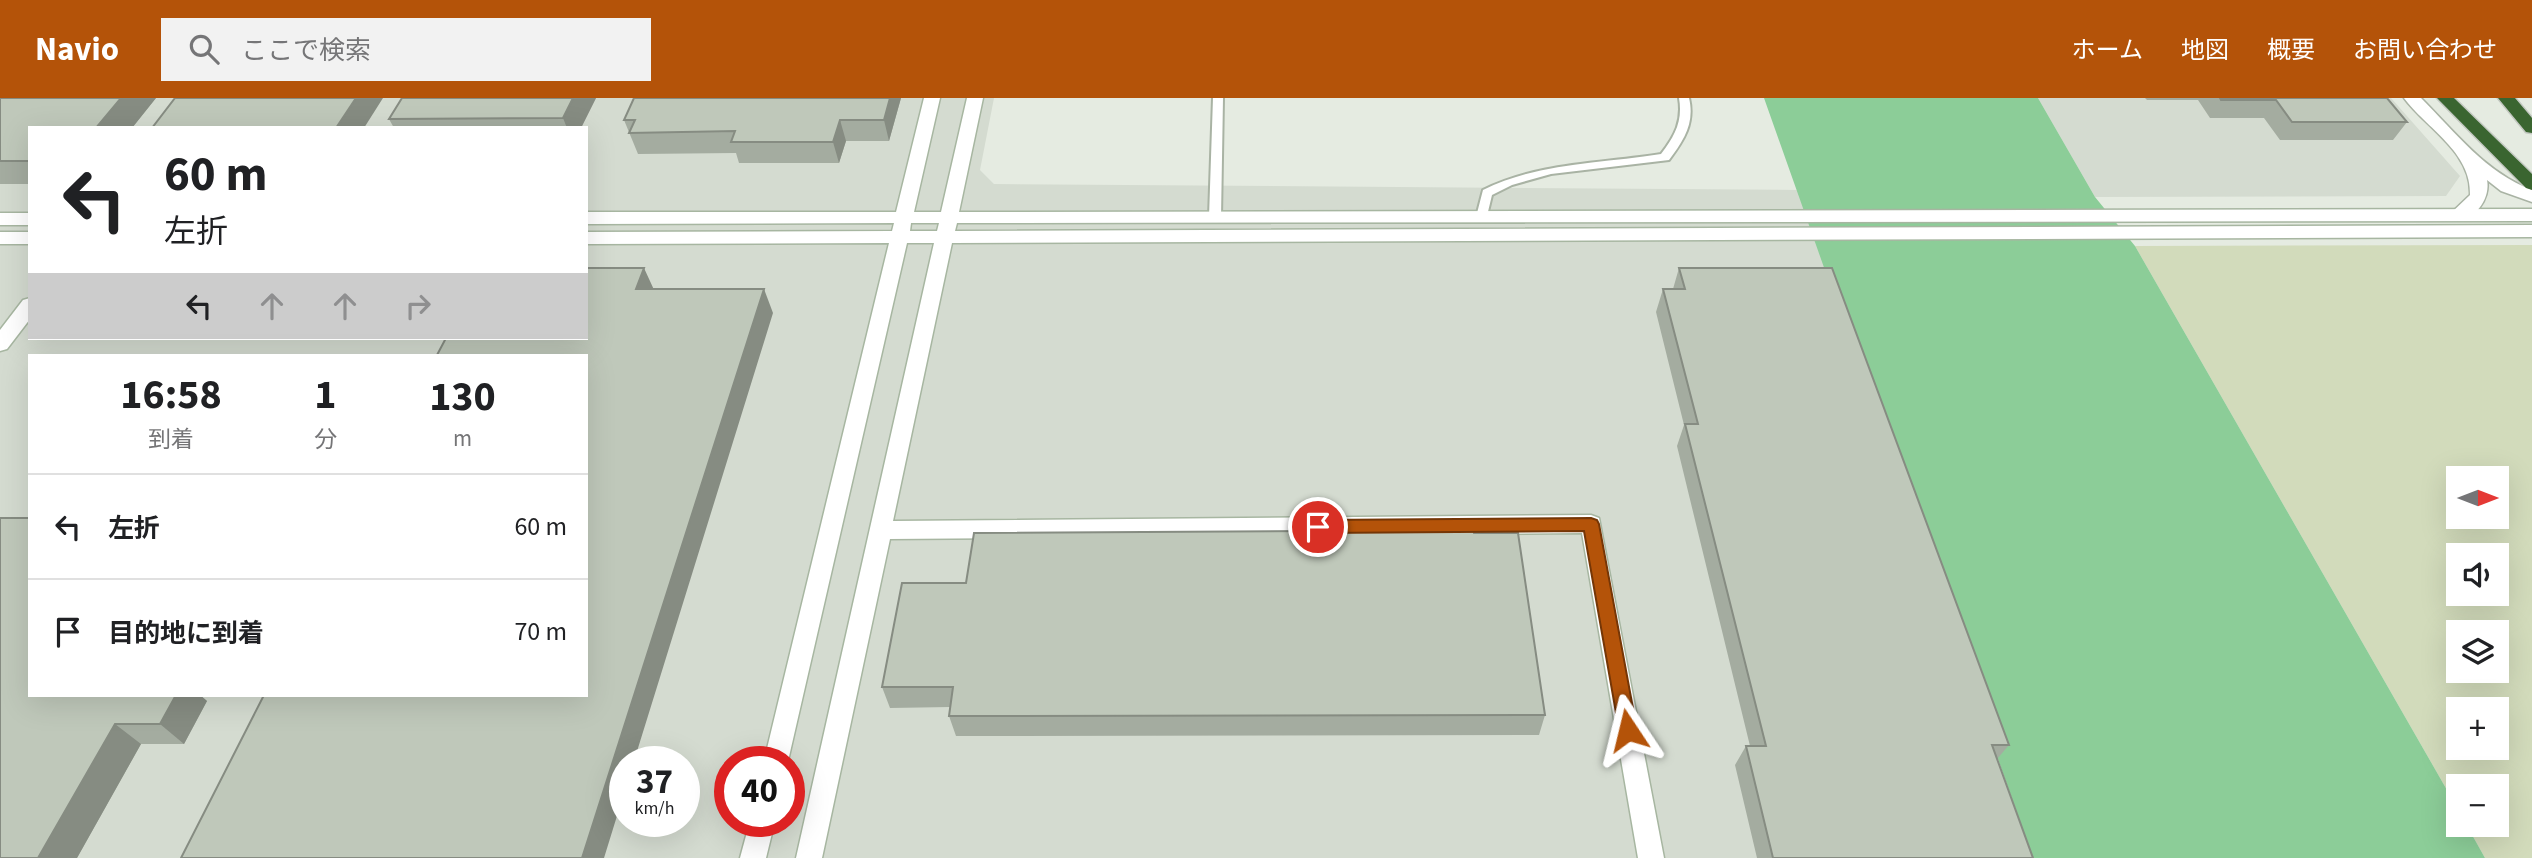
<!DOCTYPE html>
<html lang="ja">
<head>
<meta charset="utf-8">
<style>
	:root { --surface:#fff; --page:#f2f2f2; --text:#202124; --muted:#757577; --line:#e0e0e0; --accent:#b45309 }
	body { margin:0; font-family:"Source Sans 3","Noto Sans JP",sans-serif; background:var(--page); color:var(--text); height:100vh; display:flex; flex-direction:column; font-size:26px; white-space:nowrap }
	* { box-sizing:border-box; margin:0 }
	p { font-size:23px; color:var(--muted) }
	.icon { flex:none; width:38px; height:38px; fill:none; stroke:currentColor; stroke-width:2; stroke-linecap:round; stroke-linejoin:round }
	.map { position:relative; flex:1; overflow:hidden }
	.panel { position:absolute; left:28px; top:256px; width:560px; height:343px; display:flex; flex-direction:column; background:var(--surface); border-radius:0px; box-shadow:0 7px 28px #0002 }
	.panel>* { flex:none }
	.top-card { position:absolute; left:28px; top:28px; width:560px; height:214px; border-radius:0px; box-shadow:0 7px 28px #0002; background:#fff; color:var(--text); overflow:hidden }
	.needle { width:46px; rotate:90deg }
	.fabs { position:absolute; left:2446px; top:368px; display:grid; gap:14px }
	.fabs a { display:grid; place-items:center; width:63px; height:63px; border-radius:0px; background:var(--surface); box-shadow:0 7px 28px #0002; font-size:35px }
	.speed { position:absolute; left:609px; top:648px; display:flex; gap:14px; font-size:35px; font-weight:700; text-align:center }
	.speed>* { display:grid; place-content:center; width:91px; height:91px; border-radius:50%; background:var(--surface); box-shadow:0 7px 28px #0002; line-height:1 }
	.speed small { font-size:18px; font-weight:400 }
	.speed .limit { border:10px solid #d22; background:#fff; color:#111 }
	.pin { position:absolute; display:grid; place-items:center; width:60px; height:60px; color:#fff; margin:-30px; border:4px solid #fff; border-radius:50%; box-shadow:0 2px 7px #0007 }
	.me { position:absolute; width:77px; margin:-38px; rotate:350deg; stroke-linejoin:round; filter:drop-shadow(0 0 5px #0008) }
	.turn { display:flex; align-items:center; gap:24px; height:147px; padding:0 21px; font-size:32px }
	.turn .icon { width:91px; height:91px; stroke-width:2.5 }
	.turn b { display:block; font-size:49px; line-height:60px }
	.lanes { display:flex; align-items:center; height:66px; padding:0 21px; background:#0003; justify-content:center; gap:35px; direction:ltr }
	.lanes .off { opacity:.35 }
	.eta { display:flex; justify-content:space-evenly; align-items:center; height:119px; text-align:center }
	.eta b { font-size:42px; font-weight:700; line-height:49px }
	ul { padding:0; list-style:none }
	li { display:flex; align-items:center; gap:21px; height:105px; padding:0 21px; border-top:2px solid var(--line) }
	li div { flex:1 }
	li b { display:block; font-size:26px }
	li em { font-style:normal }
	header { display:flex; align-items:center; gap:42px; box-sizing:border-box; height:98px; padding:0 35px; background:var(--accent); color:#fff }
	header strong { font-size:33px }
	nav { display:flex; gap:38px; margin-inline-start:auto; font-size:24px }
	.search { width:490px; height:63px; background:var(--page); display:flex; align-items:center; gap:18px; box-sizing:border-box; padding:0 24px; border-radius:0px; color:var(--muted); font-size:26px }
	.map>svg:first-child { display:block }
	.built { fill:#d4dbd0; fill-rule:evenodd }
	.green { fill:#d2dbbb; fill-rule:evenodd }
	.water { fill:#8ccd98 }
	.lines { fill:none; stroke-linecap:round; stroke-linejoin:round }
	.lane-casing { stroke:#a9b3a4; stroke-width:4 }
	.street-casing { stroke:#a9b3a4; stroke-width:3 }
	.secondary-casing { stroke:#a7b6a1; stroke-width:3 }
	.highway-casing { stroke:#c3c8c1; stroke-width:3 }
	.lane { fill:#fff; fill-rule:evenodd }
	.street { fill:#fff; fill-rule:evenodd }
	.secondary { fill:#fff; fill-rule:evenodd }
	.highway { fill:#3a6530; fill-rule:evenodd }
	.wall { fill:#a4aca0 }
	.shaded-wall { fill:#868c82 }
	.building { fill:#bfc8ba; stroke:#868c82; stroke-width:2 }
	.route { fill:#b45309; stroke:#753606; stroke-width:2 }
</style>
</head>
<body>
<header>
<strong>Navio</strong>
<div class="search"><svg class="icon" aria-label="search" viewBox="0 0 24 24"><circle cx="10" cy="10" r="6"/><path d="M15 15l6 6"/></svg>ここで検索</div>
<nav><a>ホーム</a><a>地図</a><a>概要</a><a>お問い合わせ</a></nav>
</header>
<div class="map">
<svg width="2532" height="760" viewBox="0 0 2532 760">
	<rect width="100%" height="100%" fill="#e5ebe1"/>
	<path class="built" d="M 0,0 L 994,0 L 980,72 L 994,86 L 1798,92 L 2033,760 L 0,760 ZM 30,30 L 586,30 L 586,240 L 30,240 ZM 30,257 L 586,257 L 586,597 L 30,597 ZM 625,663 L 684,663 L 684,723 L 625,723 ZM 730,663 L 789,663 L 789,723 L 730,723 Z
		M 2038,0 L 2391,0 L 2460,78 L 2446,98 L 2095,99 Z"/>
	<path class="green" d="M 2532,147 L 2532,760 L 2485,760 L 2466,726 L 2497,726 L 2497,688 L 2459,688 L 2459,713 L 2135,148 ZM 2459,380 L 2497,380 L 2497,418 L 2459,418 ZM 2459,457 L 2497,457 L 2497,495 L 2459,495 ZM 2459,534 L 2497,534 L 2497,572 L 2459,572 ZM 2459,611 L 2497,611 L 2497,649 L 2459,649 Z"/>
	<path class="water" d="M 1764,0 L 2038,0 L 2095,99 L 2135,148 L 2459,713 L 2459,726 L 2466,726 L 2485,760 L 2033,760 Z"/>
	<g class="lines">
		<g class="lane-casing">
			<path id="lane" d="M 1213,0 L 1223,0 L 1221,119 L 1215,123 L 1209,119 Z
				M 1679,0 L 1689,0 C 1695,25 1684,42 1669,62 L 1551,76 L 1512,87 L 1492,97 L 1486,122 L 1482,123 L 1476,119 L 1483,92 C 1540,64 1600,66 1661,56 C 1675,38 1683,23 1679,0 Z"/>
		</g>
		<g class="street-casing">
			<path id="street" d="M 2404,0 L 2421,0 C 2455,34 2486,75 2532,92 L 2532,104 L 2501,93 L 2487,82 C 2491,100 2474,126 2453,120 L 2450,116 L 2470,97 C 2472,54 2426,30 2404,0 Z"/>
		</g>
		<g class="secondary-casing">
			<path id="secondary" d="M 924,0 L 940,0 L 914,114 L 941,114 L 967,0 L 983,0 L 959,114 L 2532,111 L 2532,123 L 957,125 L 955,133 L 2532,127 L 2532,139 L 952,145 L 893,423 L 1591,417 L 1599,420 L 1664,760 L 1638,760 L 1582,435 L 890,441 L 822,760 L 796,760 L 934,145 L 907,145 L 788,663 L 764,663 L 889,145 L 586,146 L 586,134 L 892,133 L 894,125 L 586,126 L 586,114 L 896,114 ZM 911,125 L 939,125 L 937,133 L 910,133 Z
				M 0,115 L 30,115 L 30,127 L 0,127 Z
				M 0,134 L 30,134 L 30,146 L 0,146 Z
				M 30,200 L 30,221 L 7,251 L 0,253 L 0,232 L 23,202 Z
				M 750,723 L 775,723 L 766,760 L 740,760 Z"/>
		</g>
		<g class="highway-casing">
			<path id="highway" d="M 2437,0 L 2454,0 L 2532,76 L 2532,92 L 2526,90 Z
				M 2498,0 L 2515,0 L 2532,20 L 2532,35 L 2526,34 Z"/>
		</g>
		<use href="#lane" class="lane"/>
		<use href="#street" class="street"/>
		<use href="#secondary" class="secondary"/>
		<use href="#highway" class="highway"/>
	</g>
	<path class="wall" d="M 0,0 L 156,0 L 132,30 L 30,30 L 30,86 L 0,86 Z
		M 402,0 L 596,0 L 581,30 L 394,30 L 389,21 Z
		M 634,0 L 901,0 L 889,43 L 846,43 L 839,65 L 739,65 L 736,55 L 638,56 L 624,22 Z
		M 2145,0 L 2387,0 L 2407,24 L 2393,42 L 2280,42 L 2264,20 L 2210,20 L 2198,2 L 2147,2 Z
		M 1679,170 L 2009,647 L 1997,661 L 2033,760 L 1757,760 L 1735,667 L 1746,648 L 1750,648 L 1677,348 L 1684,327 L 1656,214 L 1663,191 L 1673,191 Z
		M 1474,435 L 1545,617 L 1539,637 L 956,638 L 949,618 L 950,609 L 890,610 L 882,589 L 966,485 Z
		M 30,597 L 200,597 L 207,603 L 184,646 L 141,646 L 77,760 L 0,760 Z"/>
	<path class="shaded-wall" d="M 121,0 L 156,0 L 132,30 L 96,30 Z
		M 356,0 L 383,0 L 364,30 L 336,30 Z
		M 573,0 L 596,0 L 581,30 L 567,30 L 563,20 Z
		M 890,0 L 901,0 L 889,43 L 884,22 Z
		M 840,22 L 846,43 L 839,65 L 833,44 Z
		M 644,170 L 655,194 L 636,191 Z
		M 764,191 L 773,215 L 634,663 L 625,663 L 625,692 L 604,760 L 582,760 Z
		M 176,597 L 200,597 L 207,603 L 184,646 L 160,626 Z
		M 115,626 L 141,646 L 77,760 L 38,760 Z"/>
	<path class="building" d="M 0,0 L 121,0 L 96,30 L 30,30 L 30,63 L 0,63 Z
		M 175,0 L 356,0 L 336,30 L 152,30 Z
		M 402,0 L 573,0 L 563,20 L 389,21 Z
		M 634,0 L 890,0 L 884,22 L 840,22 L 833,44 L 731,44 L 735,33 L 629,35 L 635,22 L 624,22 Z
		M 2220,0 L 2387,0 L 2407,24 L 2292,24 L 2276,2 L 2221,2 Z
		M 586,170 L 644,170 L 636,191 L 764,191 L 582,760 L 181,760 L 264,597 L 586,597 L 586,257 L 437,257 L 446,240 L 586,240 Z
		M 1679,170 L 1832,170 L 2009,647 L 1992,647 L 2033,760 L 1773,760 L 1746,648 L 1766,648 L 1685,326 L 1698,326 L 1663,191 L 1685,191 Z
		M 0,420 L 30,420 L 30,597 L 176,597 L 160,626 L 115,626 L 38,760 L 0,760 Z
		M 1473,432 L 1474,435 L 1518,435 L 1545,617 L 949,618 L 953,589 L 882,589 L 902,485 L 966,485 L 974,435 Z"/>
	<path class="route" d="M 1591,420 L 1597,422 L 1599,426 L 1637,632 L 1634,637 L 1628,640 L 1622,637 L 1619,632 L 1584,433 L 1318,435 L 1312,433 L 1310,429 L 1312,424 L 1318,422 Z"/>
</svg>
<div class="fabs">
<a><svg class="needle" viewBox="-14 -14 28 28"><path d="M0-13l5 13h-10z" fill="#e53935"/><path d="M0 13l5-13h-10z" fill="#757577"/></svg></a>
<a><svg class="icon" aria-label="sound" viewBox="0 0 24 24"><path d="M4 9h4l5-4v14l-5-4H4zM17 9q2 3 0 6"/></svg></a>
<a><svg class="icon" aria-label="layers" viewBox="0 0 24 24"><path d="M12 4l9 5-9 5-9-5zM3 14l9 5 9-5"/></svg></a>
<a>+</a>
<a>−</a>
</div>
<div class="speed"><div>37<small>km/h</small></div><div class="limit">40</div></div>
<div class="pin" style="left:1318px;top:429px;background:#d93025"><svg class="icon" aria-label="arrive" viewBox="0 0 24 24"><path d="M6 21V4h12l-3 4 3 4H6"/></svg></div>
<svg class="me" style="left:1628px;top:632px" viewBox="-20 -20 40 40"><path d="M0-17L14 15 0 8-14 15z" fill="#b45309" stroke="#fff" stroke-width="4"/></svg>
<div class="top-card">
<div class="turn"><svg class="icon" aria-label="left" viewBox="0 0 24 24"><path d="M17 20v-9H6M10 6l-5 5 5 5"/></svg><div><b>60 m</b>左折</div></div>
<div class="lanes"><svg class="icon" aria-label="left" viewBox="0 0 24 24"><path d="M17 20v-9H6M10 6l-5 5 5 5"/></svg><svg class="icon off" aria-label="ahead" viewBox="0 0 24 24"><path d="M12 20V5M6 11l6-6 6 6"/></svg><svg class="icon off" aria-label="ahead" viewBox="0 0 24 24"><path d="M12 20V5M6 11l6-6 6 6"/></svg><svg class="icon off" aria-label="right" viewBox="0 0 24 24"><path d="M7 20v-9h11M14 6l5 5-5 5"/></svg></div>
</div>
<section class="panel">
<div class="eta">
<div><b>16:58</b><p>到着</p></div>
<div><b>1</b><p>分</p></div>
<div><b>130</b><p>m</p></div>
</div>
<ul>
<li><svg class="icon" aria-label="left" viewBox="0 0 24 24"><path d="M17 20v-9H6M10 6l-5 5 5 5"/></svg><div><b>左折</b></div><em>60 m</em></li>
<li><svg class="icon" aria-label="arrive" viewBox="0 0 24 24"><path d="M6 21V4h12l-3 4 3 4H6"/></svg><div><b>目的地に到着</b></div><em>70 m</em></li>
</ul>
</section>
</div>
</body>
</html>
